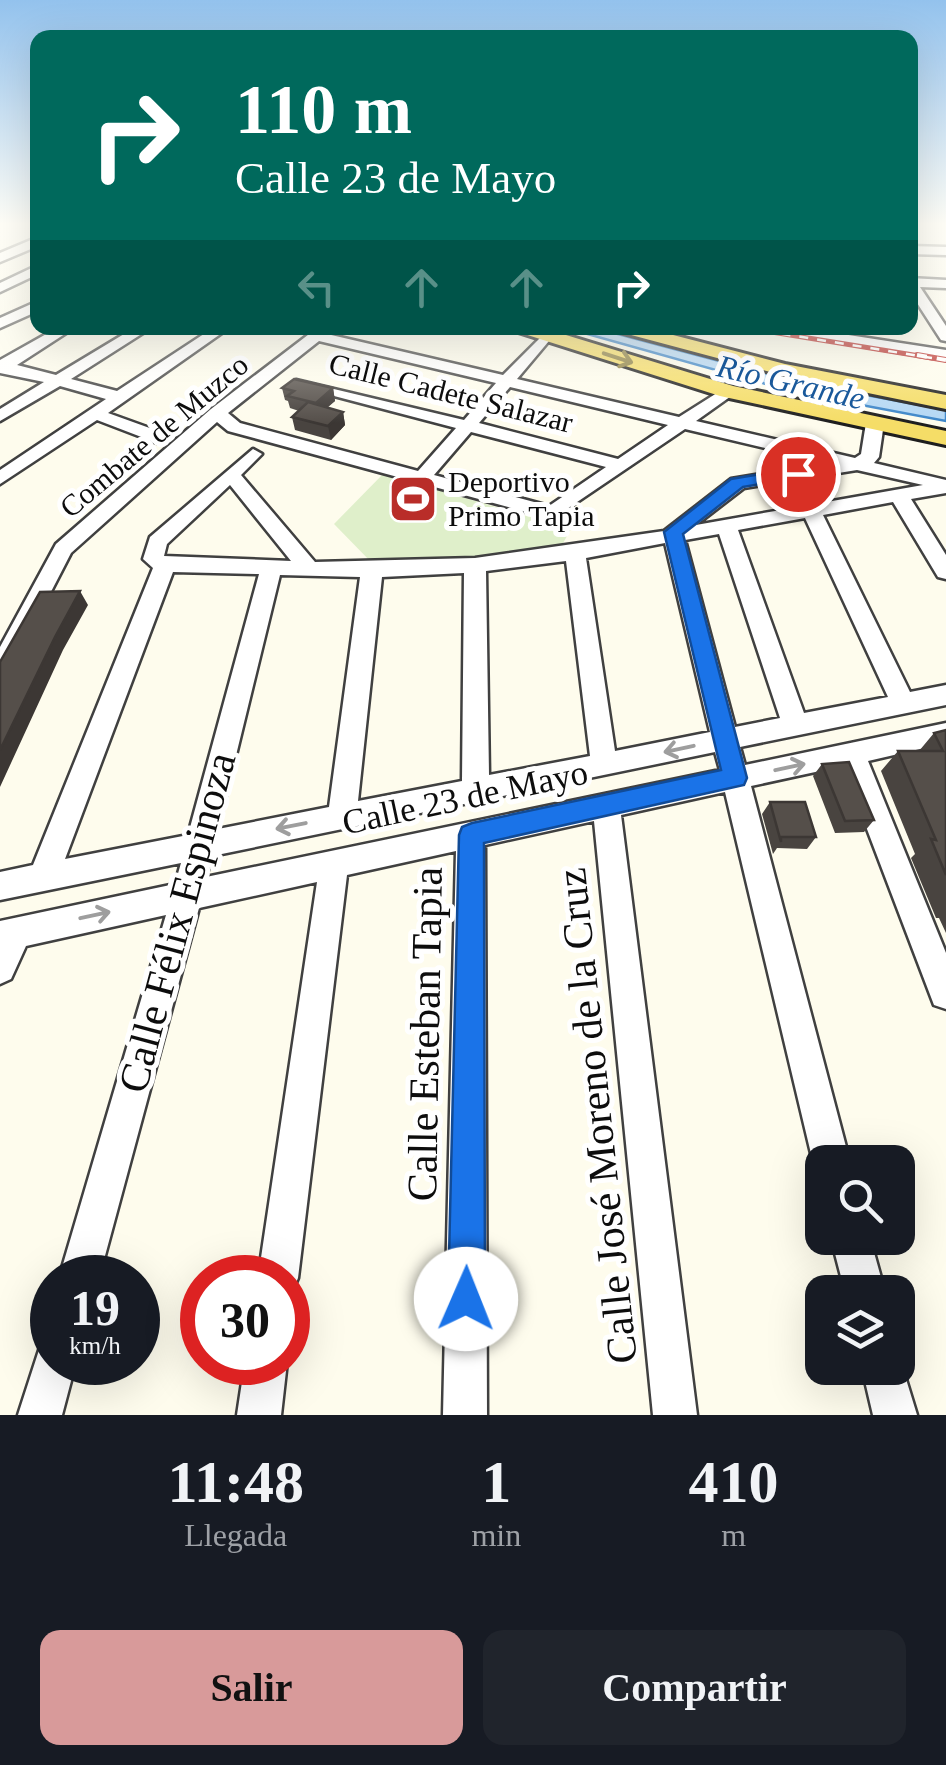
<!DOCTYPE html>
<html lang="es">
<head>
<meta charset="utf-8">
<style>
	:root { --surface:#171b24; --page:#20242c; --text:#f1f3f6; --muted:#9ea1a6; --accent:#d89a9a }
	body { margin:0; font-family:"Times New Roman",serif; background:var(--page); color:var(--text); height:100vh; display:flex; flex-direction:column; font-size:38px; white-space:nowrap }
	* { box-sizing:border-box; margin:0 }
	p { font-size:32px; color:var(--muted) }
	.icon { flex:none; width:55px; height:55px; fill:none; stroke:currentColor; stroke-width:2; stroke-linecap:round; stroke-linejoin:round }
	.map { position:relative; height:1415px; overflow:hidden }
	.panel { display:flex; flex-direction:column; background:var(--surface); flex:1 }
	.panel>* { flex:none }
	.banner { position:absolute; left:30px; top:30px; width:888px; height:305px; border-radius:20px; box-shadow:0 10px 40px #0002; background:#00695c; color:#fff; overflow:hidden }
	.fabs { position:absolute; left:805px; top:1145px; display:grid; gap:20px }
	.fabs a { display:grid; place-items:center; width:110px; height:110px; border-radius:20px; background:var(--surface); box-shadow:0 10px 40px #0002; font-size:50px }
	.speed { position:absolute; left:30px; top:1255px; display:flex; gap:20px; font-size:50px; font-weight:700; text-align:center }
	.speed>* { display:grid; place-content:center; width:130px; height:130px; border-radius:50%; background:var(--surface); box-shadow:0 10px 40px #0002; line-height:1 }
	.speed small { font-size:25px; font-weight:400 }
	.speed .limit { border:15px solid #d22; background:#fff; color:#111 }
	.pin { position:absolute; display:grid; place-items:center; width:85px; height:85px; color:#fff; margin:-42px; border:5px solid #fff; border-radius:50%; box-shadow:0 2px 10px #0007 }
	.me { position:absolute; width:110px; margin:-55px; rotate:1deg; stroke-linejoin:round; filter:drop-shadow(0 0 8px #0008) }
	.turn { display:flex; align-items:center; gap:35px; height:210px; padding:0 40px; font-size:45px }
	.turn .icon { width:130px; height:130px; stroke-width:2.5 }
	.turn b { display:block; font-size:70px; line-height:85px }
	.lanes { display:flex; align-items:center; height:95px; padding:0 40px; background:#0003; justify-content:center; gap:50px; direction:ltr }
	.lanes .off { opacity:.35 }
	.eta { display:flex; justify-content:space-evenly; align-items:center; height:170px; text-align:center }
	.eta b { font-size:60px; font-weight:800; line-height:70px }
	.primary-button { display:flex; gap:20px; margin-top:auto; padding:20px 40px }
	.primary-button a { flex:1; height:115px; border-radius:20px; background:var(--accent); color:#111; font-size:40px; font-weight:800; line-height:115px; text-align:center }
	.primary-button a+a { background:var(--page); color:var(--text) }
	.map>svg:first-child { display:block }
	.pitch { fill:#dfefca }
	.water { fill:#b4d7f4; stroke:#3d86c9; stroke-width:2.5 }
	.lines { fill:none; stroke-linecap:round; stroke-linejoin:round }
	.minor-casing { stroke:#404040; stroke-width:5 }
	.major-casing { stroke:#1e1e1e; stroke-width:6 }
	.minor { fill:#fff; fill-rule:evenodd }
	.major { fill:#f5dd67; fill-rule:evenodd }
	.rail-far1-casing { stroke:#b92d29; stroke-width:5 }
	.rail-casing { stroke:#b92d29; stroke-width:6 }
	.rail-far1 { stroke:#fff; stroke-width:2.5; stroke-dasharray:9; stroke-linecap:butt }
	.rail { stroke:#fff; stroke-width:4; stroke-dasharray:10; stroke-linecap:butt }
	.wall { fill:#494440 }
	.shaded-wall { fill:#3c3734 }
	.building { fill:#554f4a; stroke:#3c3734; stroke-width:2.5 }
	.oneway { stroke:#8d7f3e }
	.oneway2 { stroke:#9e9e9e }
	.route { fill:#1a73e8; stroke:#114b97; stroke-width:2.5 }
	.labels { text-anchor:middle; stroke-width:10; stroke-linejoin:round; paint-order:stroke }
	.far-street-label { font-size:30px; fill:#0d0d0d; stroke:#fff }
	.far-poi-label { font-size:30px; fill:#0d0d0d; stroke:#fff; text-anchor:start }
	.far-water-label { font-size:32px; font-style:italic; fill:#1a599b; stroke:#fff }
	.street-label { font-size:35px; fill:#0d0d0d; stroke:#fff }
	.near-street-label { font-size:42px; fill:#0d0d0d; stroke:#fff }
</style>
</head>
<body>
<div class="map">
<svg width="946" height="1415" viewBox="0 0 946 1415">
	<rect width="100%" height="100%" fill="#fefced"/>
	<path class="pitch" d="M 383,474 L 571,529 L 558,552 L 474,562 L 373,564 L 334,524 Z"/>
	<path class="water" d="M 566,328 L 595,328 L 802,383 L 946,410 L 946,421 L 798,393 Z"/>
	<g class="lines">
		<g class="minor-casing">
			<path id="minor" d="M 38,237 L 38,246 L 0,262 L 0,253 Z
				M 910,246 L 946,247 L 946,255 L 910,254 Z
				M 38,265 L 38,274 L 0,292 L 0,283 Z
				M 910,278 L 946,280 L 946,288 L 920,287 L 946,326 L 946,341 L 941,340 L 910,292 Z
				M 38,301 L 38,311 L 0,328 L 0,318 Z
				M 57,328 L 74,328 L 17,365 L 56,375 L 134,328 L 151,328 L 71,379 L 117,391 L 213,328 L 229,328 L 108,413 L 169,435 L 169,443 L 157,443 L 97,420 L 0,484 L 0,470 L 106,399 L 60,386 L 0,421 L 0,409 L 44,382 L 0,373 L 0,360 Z
				M 317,328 L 333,328 L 327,334 L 503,375 L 547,331 L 554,335 L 517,379 L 679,417 L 728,386 L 736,391 L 734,394 L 696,421 L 855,458 L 861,454 L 866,423 L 875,418 L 884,423 L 879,457 L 874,463 L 946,480 L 946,493 L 911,499 L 946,555 L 946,579 L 938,577 L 893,502 L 823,515 L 910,692 L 946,685 L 946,705 L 740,747 L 745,765 L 946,723 L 946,743 L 868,761 L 946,953 L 946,1009 L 934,1005 L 843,766 L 751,786 L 850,1162 L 822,1162 L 822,1177 L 813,1162 L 725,792 L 621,815 L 697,1415 L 653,1415 L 594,821 L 485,845 L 487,1415 L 443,1415 L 456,851 L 347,875 L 298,1278 L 292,1292 L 288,1294 L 288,1278 L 258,1278 L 317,882 L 199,908 L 99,1278 L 59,1278 L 166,915 L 26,946 L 11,979 L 0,984 L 0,921 L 175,884 L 181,863 L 0,900 L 0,872 L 33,865 L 153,568 L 143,559 L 150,537 L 253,449 L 262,454 L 241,475 L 315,562 L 475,558 L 664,531 L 731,479 L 829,463 L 685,429 L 552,519 L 228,431 L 217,422 L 71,553 L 8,675 L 0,678 L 0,647 L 56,544 L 211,409 ZM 319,341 L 496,383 L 464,420 L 296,380 L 296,386 L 456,428 L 418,471 L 240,423 L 228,413 ZM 510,387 L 668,425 L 618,459 L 479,423 ZM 471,432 L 606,467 L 549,506 L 434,475 ZM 857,470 L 923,485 L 696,525 L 744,488 ZM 230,485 L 291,561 L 164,556 L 167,544 ZM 805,518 L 888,697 L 804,713 L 738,530 ZM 719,534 L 780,718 L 735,727 L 685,540 ZM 665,543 L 710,732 L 615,751 L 586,558 ZM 566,561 L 590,756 L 489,775 L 486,571 ZM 173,572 L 259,574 L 188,835 L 65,859 ZM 464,573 L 462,781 L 358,801 L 382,577 ZM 280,575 L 360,577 L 329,807 L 218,829 ZM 715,752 L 720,770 L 206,877 L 212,856 Z
				M 771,328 L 803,328 L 946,350 L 946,360 L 778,332 Z
				M 831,1238 L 870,1238 L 885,1292 L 845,1292 Z
				M 52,1342 L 52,1362 L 76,1362 L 62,1415 L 18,1415 L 40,1347 Z
				M 898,1353 L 917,1415 L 873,1415 L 862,1368 L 898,1368 Z
				M 245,1362 L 287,1362 L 281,1415 L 237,1415 Z"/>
		</g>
		<g class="major-casing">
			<path id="major" d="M 516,328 L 543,328 L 733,386 L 946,431 L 946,445 L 720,396 L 518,332 Z
				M 617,328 L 646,328 L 785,364 L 946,395 L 946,409 L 785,376 L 620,332 Z"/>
		</g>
		<use href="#minor" class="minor"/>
		<use href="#major" class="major"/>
		<g class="rail-far1-casing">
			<path id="rail-far1" d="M 746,328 L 932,358"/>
		</g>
		<g class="rail-casing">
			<path id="rail" d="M 917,355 L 946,360"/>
		</g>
		<use href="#rail-far1" class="rail-far1"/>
		<use href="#rail" class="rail"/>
	</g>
	<path class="wall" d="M 282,388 L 333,388 L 335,401 L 327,407 L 343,412 L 345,425 L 331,440 L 295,430 L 292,417 L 299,411 L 290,408 L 288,401 L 285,400 Z
		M 946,730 L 946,933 L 939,918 L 936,918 L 911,858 L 915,854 L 881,771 L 898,751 L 919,751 L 934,733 Z
		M 822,764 L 874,820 L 864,832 L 835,833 L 813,776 Z
		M 770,802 L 816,837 L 807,849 L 777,848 L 773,854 L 762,814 Z"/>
	<path class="shaded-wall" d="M 333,388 L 335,401 L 318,416 L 316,403 Z
		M 343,412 L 345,425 L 331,440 L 328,426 Z
		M 80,591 L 88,605 L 63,650 L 0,787 L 0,750 L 55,637 Z"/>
	<path class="building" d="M 294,379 L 333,388 L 316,403 L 287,396 L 294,391 L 282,388 Z
		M 308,402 L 343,412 L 328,426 L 292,417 Z
		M 80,591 L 55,637 L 0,750 L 0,662 L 40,592 Z
		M 946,730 L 946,875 L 931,839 L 936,840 L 898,751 L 943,751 L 934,733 Z
		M 849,762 L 874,820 L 845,821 L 822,764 Z
		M 770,802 L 805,802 L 816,837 L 781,837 L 781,842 Z"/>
	<defs><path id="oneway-shaft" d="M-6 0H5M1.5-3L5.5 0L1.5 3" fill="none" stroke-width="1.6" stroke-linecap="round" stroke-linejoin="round" transform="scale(2.5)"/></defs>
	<use class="oneway" href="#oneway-shaft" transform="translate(618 358) rotate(18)"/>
	<g class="oneway2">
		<use href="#oneway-shaft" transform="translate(679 749) rotate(168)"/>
		<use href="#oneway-shaft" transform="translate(790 767) rotate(-12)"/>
		<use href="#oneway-shaft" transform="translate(291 826) rotate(169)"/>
		<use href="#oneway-shaft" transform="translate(95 915) rotate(-12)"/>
	</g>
	<linearGradient id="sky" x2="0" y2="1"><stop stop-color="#93c2ed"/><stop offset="0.53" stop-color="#fffef7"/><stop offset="1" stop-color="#fffef7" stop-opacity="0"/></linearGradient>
	<rect width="946" height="423" fill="url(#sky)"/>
	<path class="route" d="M 798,468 L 806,474 L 804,477 L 743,487 L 683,534 L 747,778 L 744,785 L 484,843 L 485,1299 L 480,1312 L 466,1318 L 453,1312 L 448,1299 L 459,835 L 462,827 L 472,823 L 721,770 L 664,532 L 731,479 Z"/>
	<defs>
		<g id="stadium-square" transform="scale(2.5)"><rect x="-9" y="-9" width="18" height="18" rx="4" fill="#b92d29" stroke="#fff"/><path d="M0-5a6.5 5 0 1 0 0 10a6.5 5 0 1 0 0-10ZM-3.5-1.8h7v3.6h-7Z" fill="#fff"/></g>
	</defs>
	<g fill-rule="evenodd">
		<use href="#stadium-square" x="413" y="499"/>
	</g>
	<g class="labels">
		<g class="far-street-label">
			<text transform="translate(451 393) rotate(14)" y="10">Calle Cadete Salazar</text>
			<text transform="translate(154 436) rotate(-40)" y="10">Combate de Muzco</text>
		</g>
		<g class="far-poi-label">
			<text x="448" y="492">Deportivo<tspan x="448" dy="34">Primo Tapia</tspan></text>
		</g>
		<g class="far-water-label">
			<text transform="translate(791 382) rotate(13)" y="11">Río Grande</text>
		</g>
		<g class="street-label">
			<text transform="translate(465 797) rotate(-12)" y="12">Calle 23 de Mayo</text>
		</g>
		<g class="near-street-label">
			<text transform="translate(176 922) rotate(-75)" y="15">Calle Félix Espinoza</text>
			<text transform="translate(424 1034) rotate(-89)" y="15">Calle Esteban Tapia</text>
			<text transform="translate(596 1116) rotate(-96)" y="15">Calle José Moreno de la Cruz</text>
		</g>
	</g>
</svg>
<div class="fabs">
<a><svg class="icon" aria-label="search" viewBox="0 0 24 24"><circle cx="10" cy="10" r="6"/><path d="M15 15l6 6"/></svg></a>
<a><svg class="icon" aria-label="layers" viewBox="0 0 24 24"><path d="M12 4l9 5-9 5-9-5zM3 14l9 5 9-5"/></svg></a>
</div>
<div class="speed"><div>19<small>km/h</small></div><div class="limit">30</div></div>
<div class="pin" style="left:798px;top:474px;background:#d93025"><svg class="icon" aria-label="arrive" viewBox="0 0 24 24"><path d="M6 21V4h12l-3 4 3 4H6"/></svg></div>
<svg class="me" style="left:466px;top:1299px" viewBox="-20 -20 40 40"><circle r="19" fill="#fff"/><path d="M0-13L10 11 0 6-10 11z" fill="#1a73e8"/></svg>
<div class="banner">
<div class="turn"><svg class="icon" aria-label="right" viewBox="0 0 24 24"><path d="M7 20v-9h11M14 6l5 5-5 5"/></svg><div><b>110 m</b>Calle 23 de Mayo</div></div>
<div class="lanes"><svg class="icon off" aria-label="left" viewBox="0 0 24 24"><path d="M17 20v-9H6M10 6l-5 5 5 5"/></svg><svg class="icon off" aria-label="ahead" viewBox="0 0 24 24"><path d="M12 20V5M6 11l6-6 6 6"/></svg><svg class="icon off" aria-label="ahead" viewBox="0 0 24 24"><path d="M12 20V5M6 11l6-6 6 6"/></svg><svg class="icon" aria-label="right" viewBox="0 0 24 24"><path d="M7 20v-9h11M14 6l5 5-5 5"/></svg></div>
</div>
</div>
<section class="panel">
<div class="eta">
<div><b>11:48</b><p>Llegada</p></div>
<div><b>1</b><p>min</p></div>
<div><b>410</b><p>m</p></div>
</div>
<div class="primary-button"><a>Salir</a><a>Compartir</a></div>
</section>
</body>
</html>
